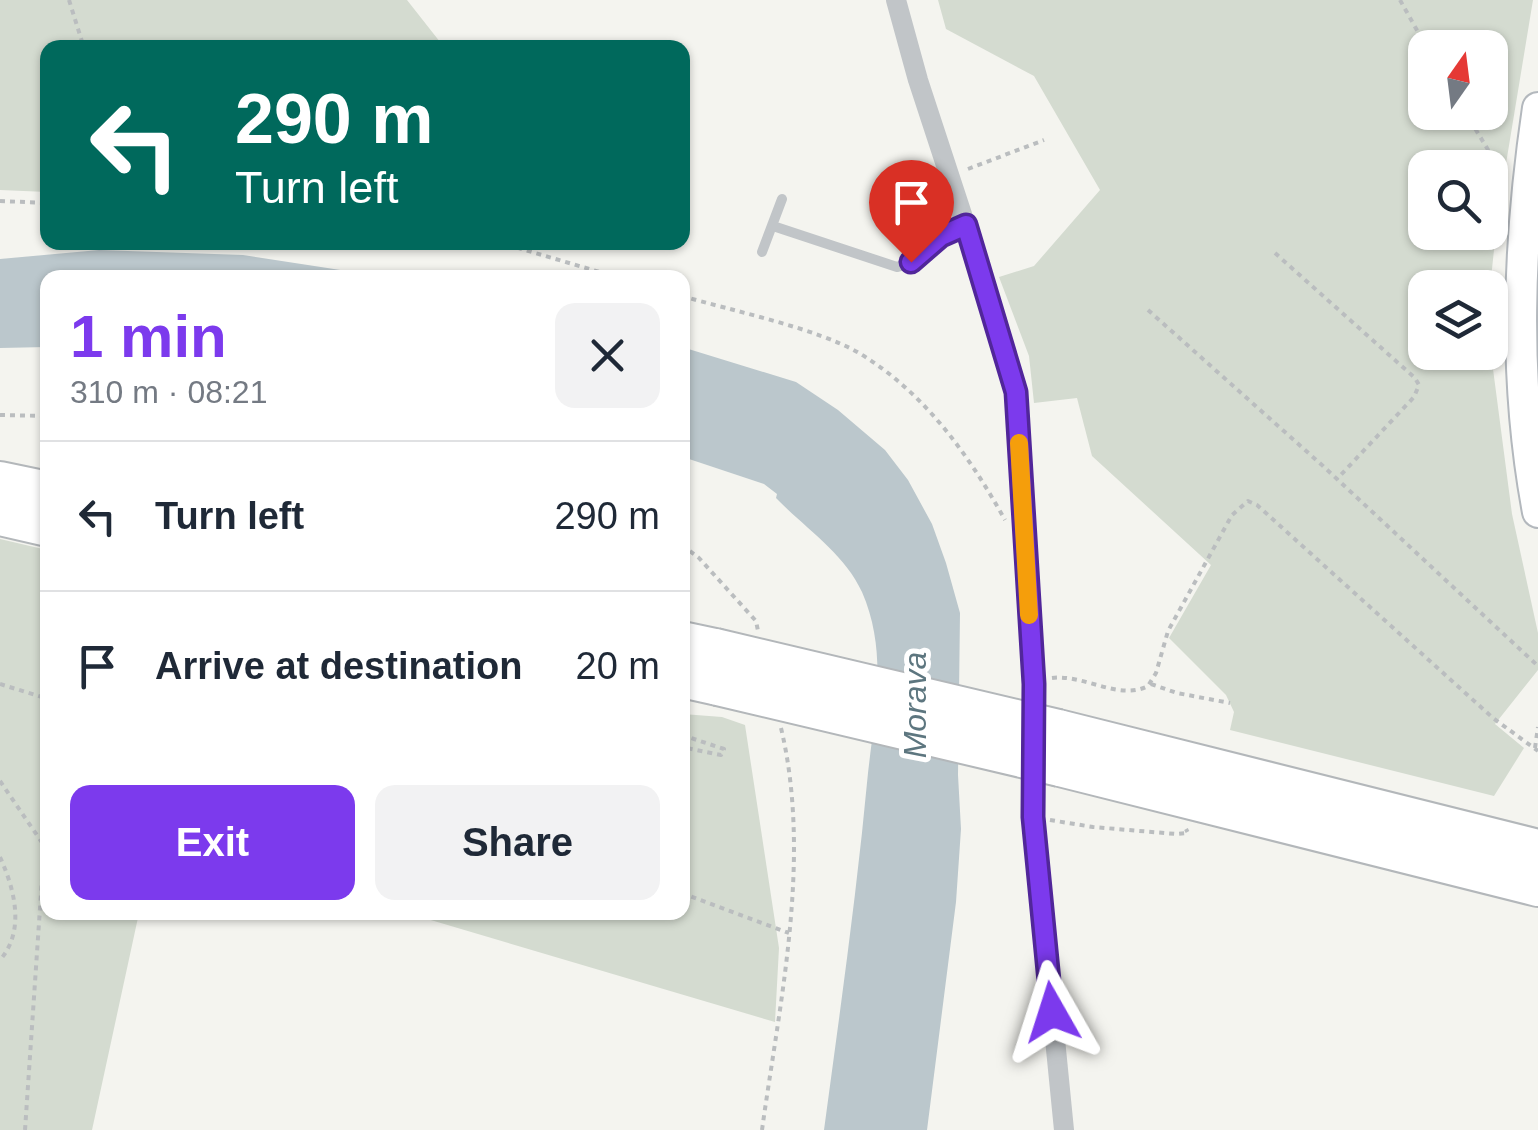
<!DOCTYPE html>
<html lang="en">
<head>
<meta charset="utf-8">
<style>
	:root { --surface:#fff; --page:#f2f2f3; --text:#1f2937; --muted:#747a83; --line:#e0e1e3; --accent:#7c3aed }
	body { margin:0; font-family:Arial,sans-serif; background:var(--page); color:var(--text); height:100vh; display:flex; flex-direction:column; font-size:38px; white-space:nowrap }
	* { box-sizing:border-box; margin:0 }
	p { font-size:32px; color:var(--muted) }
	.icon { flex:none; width:55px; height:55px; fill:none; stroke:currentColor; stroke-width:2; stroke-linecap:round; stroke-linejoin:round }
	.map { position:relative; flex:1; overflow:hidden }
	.side { position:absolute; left:40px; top:270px; width:650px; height:650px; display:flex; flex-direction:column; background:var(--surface); border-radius:20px; box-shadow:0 2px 8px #0004 }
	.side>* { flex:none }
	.hud { position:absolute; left:40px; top:40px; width:650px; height:210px; border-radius:20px; box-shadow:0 2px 8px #0004; background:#00695c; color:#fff; overflow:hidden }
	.needle { width:65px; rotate:14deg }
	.controls { position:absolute; left:1408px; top:30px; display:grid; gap:20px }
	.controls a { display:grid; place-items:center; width:100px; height:100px; border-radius:20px; background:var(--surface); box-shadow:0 2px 8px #0004; font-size:50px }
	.pin { position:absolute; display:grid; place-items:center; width:85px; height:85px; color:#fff; margin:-102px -42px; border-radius:50% 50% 50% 0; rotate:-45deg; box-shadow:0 0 10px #0007 }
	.pin .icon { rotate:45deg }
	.me { position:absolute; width:110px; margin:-55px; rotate:354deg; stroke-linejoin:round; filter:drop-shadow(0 0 8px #0008) }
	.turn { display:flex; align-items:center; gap:35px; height:210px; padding:0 30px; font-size:45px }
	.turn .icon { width:130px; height:130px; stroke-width:2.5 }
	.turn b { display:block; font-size:70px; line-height:85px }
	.round { display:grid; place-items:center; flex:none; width:105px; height:105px; border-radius:20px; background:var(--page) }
	.overview { display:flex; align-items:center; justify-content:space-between; height:170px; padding:0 30px }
	h1 { font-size:60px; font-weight:800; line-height:75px; color:var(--accent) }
	.action { display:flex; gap:20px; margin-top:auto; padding:20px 30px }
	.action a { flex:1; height:115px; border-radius:20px; background:var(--accent); color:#fff; font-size:40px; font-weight:800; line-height:115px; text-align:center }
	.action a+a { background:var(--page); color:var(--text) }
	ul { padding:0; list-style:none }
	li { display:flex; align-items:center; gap:30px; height:150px; padding:0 30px; border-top:2px solid var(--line) }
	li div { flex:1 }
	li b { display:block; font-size:38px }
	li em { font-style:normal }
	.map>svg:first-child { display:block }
	.green { fill:#d4dbd0; fill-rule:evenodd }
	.water { fill:#bbc7cc }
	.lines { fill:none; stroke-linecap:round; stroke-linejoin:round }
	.secondary-casing { stroke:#b3b8bd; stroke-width:34 }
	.highway-casing { stroke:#b3b7ba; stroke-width:44 }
	.path { stroke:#babdbf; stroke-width:4; stroke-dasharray:5 5; stroke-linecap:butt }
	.lane { stroke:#c1c5c8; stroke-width:10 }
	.street { stroke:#c1c5c8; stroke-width:20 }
	.secondary { stroke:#fff; stroke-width:30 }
	.highway { stroke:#fff; stroke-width:40 }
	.highway-bridge-casing { stroke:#b3b7ba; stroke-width:44; stroke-linecap:butt }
	.highway-bridge { stroke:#fff; stroke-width:40 }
	.route-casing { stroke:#51269a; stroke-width:25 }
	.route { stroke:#7c3aed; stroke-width:18 }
	.slow { stroke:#f59e0b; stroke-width:18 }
	.labels { text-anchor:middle; stroke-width:10; stroke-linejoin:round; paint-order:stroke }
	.water-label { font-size:32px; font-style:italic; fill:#5d767f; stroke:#fff }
</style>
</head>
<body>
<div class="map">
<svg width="1538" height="1130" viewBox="0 0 1538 1130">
	<rect width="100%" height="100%" fill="#f4f4ef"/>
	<path class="green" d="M 0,0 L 407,0 L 444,47 L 48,48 L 47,192 L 0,190 Z
		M 938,0 L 1533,0 L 1498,212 L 1490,288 L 1425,288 L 1425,352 L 1490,352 L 1490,346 L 1512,514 L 1538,633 L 1538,670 L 1495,724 L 1524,748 L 1494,796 L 1230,730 L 1234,712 L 1226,695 L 1169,638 L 1211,565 L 1092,456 L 1077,398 L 1034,403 L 1029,356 L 999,277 L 1034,266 L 1100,190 L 1034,76 L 946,29 ZM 1425,48 L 1490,48 L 1490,112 L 1425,112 ZM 1425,168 L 1490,168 L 1490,232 L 1425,232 Z
		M 0,539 L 47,550 L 48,912 L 139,913 L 92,1130 L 0,1130 Z
		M 683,714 L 722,717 L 745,725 L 779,948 L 775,1022 L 407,913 L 682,912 Z"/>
	<path class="water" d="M 99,250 L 243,255 L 386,277 L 48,278 L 47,347 L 0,348 L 0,259 Z
		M 682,347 L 796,382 L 838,410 L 885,450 L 908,480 L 932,524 L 946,563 L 960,613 L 958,775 L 961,829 L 956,902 L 927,1130 L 824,1130 C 840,1011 857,892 868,773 C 875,711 888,652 862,592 C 844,553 806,529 776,498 L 777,494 L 764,484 L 683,457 Z"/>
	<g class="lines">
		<g class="secondary-casing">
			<path id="secondary" d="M 1538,108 C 1518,243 1513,378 1538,512"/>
		</g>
		<g class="highway-casing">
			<path id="highway" d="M 0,482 L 48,492
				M 0,515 L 48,526
				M 682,642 L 715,649
				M 682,677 L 718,685
				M 1058,730 L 1538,850
				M 1060,766 L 1538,886"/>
		</g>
		<path class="path" d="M 69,0 L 84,48
			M 1400,0 L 1427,48
			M 1465,112 L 1504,176
			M 968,169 L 1044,140
			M 0,201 L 48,203
			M 498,242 L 620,278
			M 1275,253 L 1415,378 L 1419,385 L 1414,397 L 1337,479
			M 682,296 C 733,311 816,328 859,353 C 924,392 969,455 1005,520
			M 1148,310 L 1323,466 L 1538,666
			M 0,415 L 48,416
			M 682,545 L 699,558 L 756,621 L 758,631
			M 1052,678 C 1084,674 1119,701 1148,686 L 1156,673 L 1168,631 L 1232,515 L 1248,501 L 1257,505 L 1493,718 L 1538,751
			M 0,684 L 48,699
			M 1151,684 L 1177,693 L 1230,703
			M 682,735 L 724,749 L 721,755 L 682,747
			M 1535,748 L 1538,727
			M 0,781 L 43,844
			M 1050,820 L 1093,827 L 1176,834 L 1188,833 L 1186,829
			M 0,857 C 14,888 26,930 0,960
			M 682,893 L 789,933
			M 25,1130 L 48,790
			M 762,1130 C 780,1000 812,858 781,728"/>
		<path class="lane" d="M 773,226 L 897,267 C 920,262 937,235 965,225
			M 762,252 L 782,199"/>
		<path class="street" d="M 896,0 L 918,80 L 997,321 L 1016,392 L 1033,684 L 1033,817 L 1064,1130"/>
		<use href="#secondary" class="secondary"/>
		<use href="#highway" class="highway"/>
		<g class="highway-bridge-casing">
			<path id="highway-bridge" d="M 715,649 L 1058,730
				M 718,685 L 1060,766"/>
		</g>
		<use href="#highway-bridge" class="highway-bridge"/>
	</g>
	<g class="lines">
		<g class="route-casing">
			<path id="route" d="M 911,262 L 941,236 L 966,225 L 1016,392 L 1034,684 L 1033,817 L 1052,1012"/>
		</g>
		<use href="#route" class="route"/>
		<path class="slow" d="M 1019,443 L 1029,615"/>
	</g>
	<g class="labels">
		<g class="water-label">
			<text transform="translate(915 705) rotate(-90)" y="11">Morava</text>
		</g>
	</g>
</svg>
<div class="controls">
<a><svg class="needle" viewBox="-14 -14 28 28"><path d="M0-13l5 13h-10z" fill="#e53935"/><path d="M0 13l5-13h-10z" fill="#747a83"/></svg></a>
<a><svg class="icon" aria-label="search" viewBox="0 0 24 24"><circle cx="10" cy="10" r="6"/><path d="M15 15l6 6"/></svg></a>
<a><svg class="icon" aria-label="layers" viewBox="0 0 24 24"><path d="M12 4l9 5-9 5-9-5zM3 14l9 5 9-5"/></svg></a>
</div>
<div class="pin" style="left:911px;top:262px;background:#d93025"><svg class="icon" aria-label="arrive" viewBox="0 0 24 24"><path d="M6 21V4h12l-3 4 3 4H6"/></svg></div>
<svg class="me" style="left:1052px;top:1012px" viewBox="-20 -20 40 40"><path d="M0-17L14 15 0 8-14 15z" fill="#7c3aed" stroke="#fff" stroke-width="4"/></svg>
<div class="hud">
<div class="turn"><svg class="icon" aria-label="left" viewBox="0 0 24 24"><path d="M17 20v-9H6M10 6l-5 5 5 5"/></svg><div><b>290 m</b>Turn left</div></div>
</div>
<section class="side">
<div class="overview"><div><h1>1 min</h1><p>310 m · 08:21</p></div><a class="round"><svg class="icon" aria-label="close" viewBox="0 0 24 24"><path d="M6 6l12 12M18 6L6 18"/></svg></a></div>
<ul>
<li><svg class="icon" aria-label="left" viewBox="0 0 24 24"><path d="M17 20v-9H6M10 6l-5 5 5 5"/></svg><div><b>Turn left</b></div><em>290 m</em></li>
<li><svg class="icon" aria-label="arrive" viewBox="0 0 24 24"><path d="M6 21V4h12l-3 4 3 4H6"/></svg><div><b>Arrive at destination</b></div><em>20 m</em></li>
</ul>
<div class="action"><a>Exit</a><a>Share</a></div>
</section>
</div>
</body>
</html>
